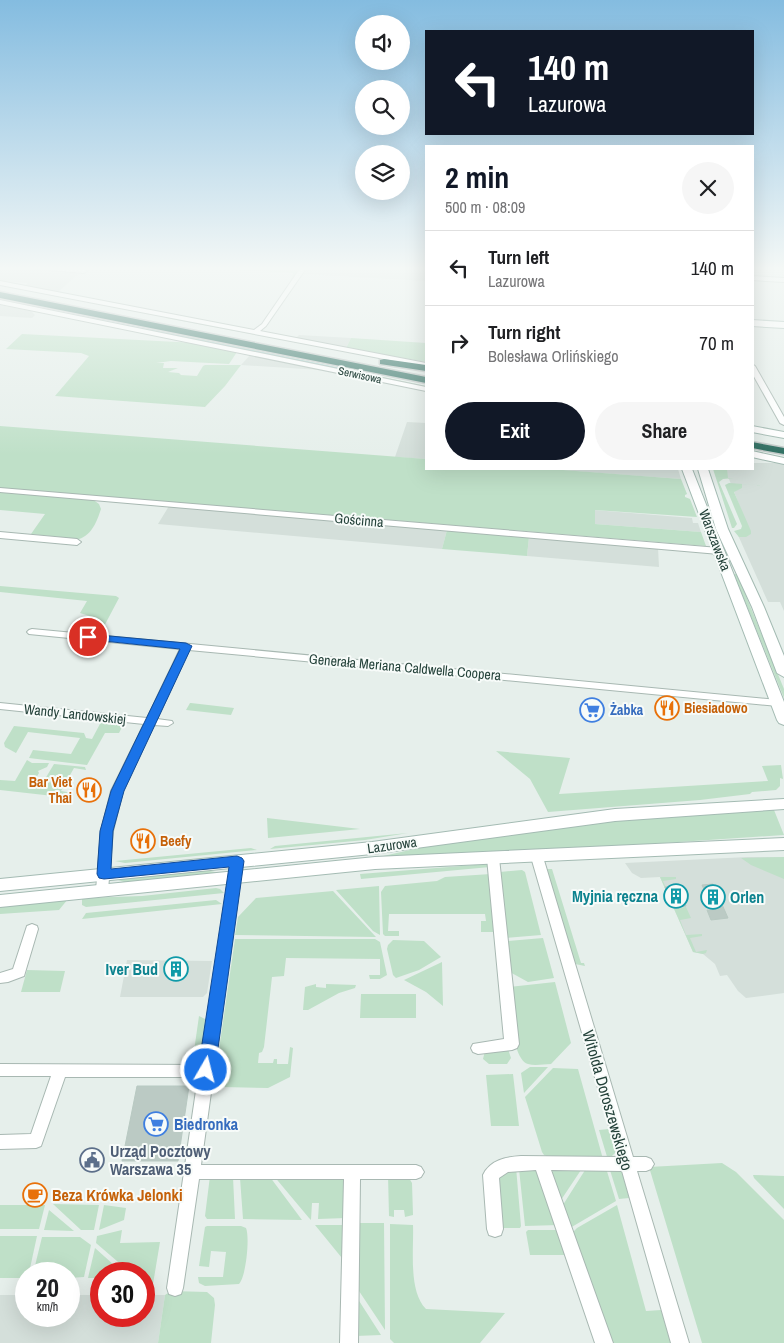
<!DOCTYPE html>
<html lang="en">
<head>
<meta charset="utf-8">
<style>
	:root { --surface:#fff; --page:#f6f6f6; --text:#202124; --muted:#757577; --line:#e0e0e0; --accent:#111827 }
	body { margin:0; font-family:"Archivo Narrow",sans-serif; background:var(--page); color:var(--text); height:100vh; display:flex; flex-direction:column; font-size:19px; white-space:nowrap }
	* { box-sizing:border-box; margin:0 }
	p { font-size:16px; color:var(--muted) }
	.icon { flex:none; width:28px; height:28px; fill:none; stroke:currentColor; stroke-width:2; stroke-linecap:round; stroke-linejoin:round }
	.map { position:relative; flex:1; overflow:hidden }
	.side { position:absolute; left:425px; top:145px; width:329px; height:325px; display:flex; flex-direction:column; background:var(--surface); border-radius:0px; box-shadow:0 5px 20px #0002 }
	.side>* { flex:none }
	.banner { position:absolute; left:425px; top:30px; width:329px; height:105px; border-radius:0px; box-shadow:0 5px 20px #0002; background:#111827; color:#fff; overflow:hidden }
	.controls { position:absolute; left:355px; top:15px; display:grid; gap:10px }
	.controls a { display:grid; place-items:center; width:55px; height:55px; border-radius:50%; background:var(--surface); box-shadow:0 5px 20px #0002; font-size:25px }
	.speed { position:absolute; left:15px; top:1262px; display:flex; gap:10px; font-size:25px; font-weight:700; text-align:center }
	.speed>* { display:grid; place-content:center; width:65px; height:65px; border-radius:50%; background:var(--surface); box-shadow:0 5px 20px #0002; line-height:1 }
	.speed small { font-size:12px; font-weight:400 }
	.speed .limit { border:8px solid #d22; background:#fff; color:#111 }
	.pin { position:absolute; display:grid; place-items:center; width:42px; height:42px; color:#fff; margin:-21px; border:2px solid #fff; border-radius:50%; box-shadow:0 1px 5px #0007 }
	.me { position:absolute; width:55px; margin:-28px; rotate:8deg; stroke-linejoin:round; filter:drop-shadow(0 0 4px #0008) }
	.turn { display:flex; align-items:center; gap:18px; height:105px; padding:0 20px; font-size:22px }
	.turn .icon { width:65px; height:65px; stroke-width:2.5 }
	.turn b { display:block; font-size:35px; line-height:42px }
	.round { display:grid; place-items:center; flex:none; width:52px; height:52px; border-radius:26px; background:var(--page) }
	.summary { display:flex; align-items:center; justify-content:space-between; height:85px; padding:0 20px }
	h1 { font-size:30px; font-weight:700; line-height:38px; color:var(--accent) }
	.button { display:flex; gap:10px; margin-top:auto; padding:10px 20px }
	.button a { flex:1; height:58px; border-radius:30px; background:var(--accent); color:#fff; font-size:20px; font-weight:700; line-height:58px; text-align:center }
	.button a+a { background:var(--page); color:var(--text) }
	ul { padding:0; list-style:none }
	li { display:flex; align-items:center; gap:15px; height:75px; padding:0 20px; border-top:1px solid var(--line) }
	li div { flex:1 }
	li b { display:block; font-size:19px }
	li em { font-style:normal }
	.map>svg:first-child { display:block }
	.built { fill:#d4dfda }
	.green { fill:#bfe0c8 }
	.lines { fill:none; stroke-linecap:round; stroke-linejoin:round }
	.stream { stroke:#8ec9d4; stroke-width:2 }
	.building { fill:#bbcac4; stroke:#b8c9c2 }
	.street-casing { stroke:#a8b8b2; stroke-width:2 }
	.secondary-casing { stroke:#a4bbb3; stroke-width:2 }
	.highway-casing { stroke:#c2cac8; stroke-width:3 }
	.street { fill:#fff; fill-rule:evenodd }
	.secondary { fill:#fff; fill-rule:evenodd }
	.highway { fill:#2f6f62; fill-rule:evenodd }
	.route { fill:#1a73e8; stroke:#114b97 }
	.labels { text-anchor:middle; stroke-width:4; stroke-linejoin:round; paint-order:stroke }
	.far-street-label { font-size:11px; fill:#24423a; stroke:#f7fbf9 }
	.street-label { font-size:14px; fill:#24423a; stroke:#f7fbf9 }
	.food-label { font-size:14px; font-weight:bold; fill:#c56008; stroke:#f7fbf9; text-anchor:start }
	.shop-label { font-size:14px; font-weight:bold; fill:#366cbe; stroke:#f7fbf9; text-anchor:start }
	.near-culture-label { font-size:16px; font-weight:bold; fill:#0d838f; stroke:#f7fbf9; text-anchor:end }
	.near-street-label { font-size:16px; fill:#24423a; stroke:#f7fbf9 }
	.near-shop-label { font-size:16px; font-weight:bold; fill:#366cbe; stroke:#f7fbf9; text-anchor:start }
	.near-service-label { font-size:16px; font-weight:bold; fill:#4e5e75; stroke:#f7fbf9; text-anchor:start }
	.near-food-label { font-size:16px; font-weight:bold; fill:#c56008; stroke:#f7fbf9; text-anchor:start }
</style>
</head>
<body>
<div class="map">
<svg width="784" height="1343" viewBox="0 0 784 1343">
	<rect width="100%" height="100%" fill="#e6efeb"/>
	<path class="built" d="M 0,267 L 76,272 L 79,273 L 57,293 L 25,286 L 27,283 L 0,281 Z
		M 308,267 L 426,271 L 426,281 L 303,274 Z
		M 0,305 L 31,311 L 35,315 L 32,318 L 0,316 Z
		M 299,335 L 351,338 L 346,348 L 296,338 Z
		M 251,354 L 336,371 L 241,365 Z
		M 407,422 L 426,423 L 426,459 L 395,457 Z
		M 753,463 L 784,463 L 784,611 L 780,602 L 768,602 L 737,533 L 750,532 L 729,479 L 716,469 L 752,469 Z
		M 550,469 L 678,469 L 681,479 L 586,472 Z
		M 169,506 L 447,530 L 442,549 L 158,524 Z
		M 594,510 L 692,518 L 693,523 L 698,523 L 701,532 L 595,524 Z
		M 529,537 L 658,548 L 659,567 L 527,556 Z
		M 748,857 L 784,857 L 784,993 L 746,998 L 738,991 L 727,975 L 720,976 L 715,964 L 703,954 L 693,952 L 660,877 L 641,878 L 632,873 L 625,863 Z
		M 127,960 L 212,961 L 207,993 L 203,997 L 120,997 Z
		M 0,1295 L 26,1295 L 26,1316 L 69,1316 L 69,1295 L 101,1295 L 101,1316 L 144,1316 L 144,1295 L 165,1295 L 158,1343 L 0,1343 Z"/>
	<path class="green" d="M 186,267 L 301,267 L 292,278 L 293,273 Z
		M 169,316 L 426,366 L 426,367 L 166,318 Z
		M 151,328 L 426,386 L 426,388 L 147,331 Z
		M 22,334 L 197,343 L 237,352 L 229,364 L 171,361 L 156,363 L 164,363 L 163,368 L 178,368 L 168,372 L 179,373 L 181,375 L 197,376 L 203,366 L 205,365 L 241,365 L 225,386 L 205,407 L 55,396 L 89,356 L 81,353 L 6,349 Z
		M 351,338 L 426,343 L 426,362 L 346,348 Z
		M 0,426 L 426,459 L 426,469 L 550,469 L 681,479 L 687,494 L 685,495 L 685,497 L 690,499 L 697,517 L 595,510 L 595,524 L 701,532 L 706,546 L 0,488 Z
		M 713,469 L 727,469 L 728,478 L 734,478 L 723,479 L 719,482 L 737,524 L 734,528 L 732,528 Z
		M 729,483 L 784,487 L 742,484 L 742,488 L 734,492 L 751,531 L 751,534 L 746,537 L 739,537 L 734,531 L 741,529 L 742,526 L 725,485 Z
		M 0,492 L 92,499 L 99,504 L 101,509 C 97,521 92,535 79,539 L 31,534 L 45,514 L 0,510 Z
		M 447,530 L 529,537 L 527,556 L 442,549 Z
		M 734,574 L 737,574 L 784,689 L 784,698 Z
		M 0,586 L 116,596 L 119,598 L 101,632 L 97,632 L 96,618 L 80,613 L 87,601 L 0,592 Z
		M 190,703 L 191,703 L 234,708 L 231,715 L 186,710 Z
		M 101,722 L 123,725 L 119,733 L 105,733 L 87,765 L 29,758 L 33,750 L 71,754 L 80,738 L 28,732 L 16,753 L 5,747 L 4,743 L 14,726 L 84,733 L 86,738 L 92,739 Z
		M 496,751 L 570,758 L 559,794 L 768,781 L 762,766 L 781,765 L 783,779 L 780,778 L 780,786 L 776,790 L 752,792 L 750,794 L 700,800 L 548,812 L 530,779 Z
		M 27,760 L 32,763 L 49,763 L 47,767 L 38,771 L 39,773 L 33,783 L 42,784 L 54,764 L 85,767 L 86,770 L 74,768 L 61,791 L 73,793 L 71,798 L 0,790 L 0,780 L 15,781 Z
		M 774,810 L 784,835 L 545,851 L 379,857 L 423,847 L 593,823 Z
		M 267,818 L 360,829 L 268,838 Z
		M 408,833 L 365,840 L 270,849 L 275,846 Z
		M 251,848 L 257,850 L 125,863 L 115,861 Z
		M 784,857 L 784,879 L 751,865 L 741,858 Z
		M 487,864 L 490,867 L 361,879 L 360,874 Z
		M 546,869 L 552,869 L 581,963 L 584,963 L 585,966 L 575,964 L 573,961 Z
		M 205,870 L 220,873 L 133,882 L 124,882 L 115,879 Z
		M 522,870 L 525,872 L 541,935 L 506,938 L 500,872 Z
		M 491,874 L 496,932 L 481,932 L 481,921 L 486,921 L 485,914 L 389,914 L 388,931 L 399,931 L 399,936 L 385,936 L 383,934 L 381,892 L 385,886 L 437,881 L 445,877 Z
		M 660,877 L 676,877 L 676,879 L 663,881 L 675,909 L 686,907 L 691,918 L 680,920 L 686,935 L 702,934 L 702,936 L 690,938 L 696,952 L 707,950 L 706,953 L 703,954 L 693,952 Z
		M 379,886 L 380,935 L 373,931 L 336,890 Z
		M 216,888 L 220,889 L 224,893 L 86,907 L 82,905 L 82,898 L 142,896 Z
		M 333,891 L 376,937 L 235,935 L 238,917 L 256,898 Z
		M 68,899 L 59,910 L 0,914 L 0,906 Z
		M 216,900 L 222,904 L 82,919 L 86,913 Z
		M 543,938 L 554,978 L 528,982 L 508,971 L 507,941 Z
		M 235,939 L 375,939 L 380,942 L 387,975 L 380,979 L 370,979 L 369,975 L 380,975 L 380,959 L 286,958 L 284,976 L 272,977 L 264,1047 L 262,1052 L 259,1053 L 258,1063 L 273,1063 L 274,1059 L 277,1059 L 277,1064 L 288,1064 L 290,1047 L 293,1048 L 290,1077 L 268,1088 L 222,1087 L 217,1085 L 215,1077 Z
		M 393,940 L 424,941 L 441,957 L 419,970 L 396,978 L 393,975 L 387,949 L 388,945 Z
		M 442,962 L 443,1006 L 426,992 L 404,980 Z
		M 27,970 L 65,971 L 60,992 L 21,992 Z
		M 555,982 L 571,1043 L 551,1064 C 544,1064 535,1066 528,1064 C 511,1059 510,1002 509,987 Z
		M 316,984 L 316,987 L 326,988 L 326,984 L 356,985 L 355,988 L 339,993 L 308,1010 L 303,1010 L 305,987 Z
		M 361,994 L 416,994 L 416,1018 L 360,1018 Z
		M 199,1016 L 205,1019 L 207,1025 L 201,1061 L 193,1058 Z
		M 508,1049 L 511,1058 L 507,1064 L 489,1064 L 483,1059 L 485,1051 Z
		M 530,1067 L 548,1067 L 524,1093 L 521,1073 Z
		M 553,1068 L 578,1069 L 603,1159 L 551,1158 L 544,1155 L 542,1152 L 525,1097 Z
		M 513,1074 L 519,1126 L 491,1126 L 486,1075 Z
		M 609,1129 L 616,1152 L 608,1160 L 599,1130 Z
		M 722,1163 L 736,1172 L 784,1220 L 784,1343 L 702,1343 L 649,1167 Z
		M 516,1167 L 521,1226 L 520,1228 L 501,1228 L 498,1177 Z
		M 583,1167 L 559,1203 L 551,1174 L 555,1168 Z
		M 587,1167 L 606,1168 L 616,1201 L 570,1228 L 561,1208 Z
		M 609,1167 L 621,1167 L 629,1198 L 619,1199 Z
		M 519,1169 L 536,1170 L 559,1225 L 525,1226 Z
		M 273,1175 L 338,1177 L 345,1180 L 346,1218 L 318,1219 L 319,1203 L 312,1203 L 311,1220 L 309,1218 Z
		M 388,1175 L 409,1178 L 412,1183 L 413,1215 L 405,1217 L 404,1210 L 394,1210 L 394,1217 L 389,1216 Z
		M 753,1175 L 784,1176 L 784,1209 L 754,1178 Z
		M 210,1176 L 233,1177 L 235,1219 L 207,1219 L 205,1216 Z
		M 270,1177 L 302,1220 L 243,1219 L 240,1178 Z
		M 53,1204 L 99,1205 L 94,1230 L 81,1230 Z
		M 0,1205 L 45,1205 L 39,1229 L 0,1229 Z
		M 104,1205 L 126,1208 L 124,1220 L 99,1230 Z
		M 617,1205 L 646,1311 L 661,1310 L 671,1343 L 609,1343 L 571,1234 L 577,1228 Z
		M 49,1210 L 74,1231 L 44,1230 Z
		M 356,1223 L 384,1223 L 385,1330 L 355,1285 Z
		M 390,1224 L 413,1225 C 414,1249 408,1291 426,1309 L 505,1313 L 480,1343 L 394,1343 L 390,1339 Z
		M 315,1225 L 347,1225 L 346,1263 Z
		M 207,1226 L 241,1226 L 246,1228 C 250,1237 246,1277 239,1284 L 205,1286 L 199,1283 L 198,1277 L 223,1277 L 226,1252 L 211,1251 L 209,1267 L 199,1266 L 205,1227 Z
		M 122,1230 L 120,1243 L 160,1242 L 153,1284 L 144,1281 L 144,1274 L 132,1274 L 96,1243 L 97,1236 Z
		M 528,1230 L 562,1230 L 570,1255 L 530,1255 L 526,1232 Z
		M 0,1236 L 37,1236 L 29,1273 L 26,1274 L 26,1278 L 0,1278 Z
		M 42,1237 L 80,1237 L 91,1245 L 84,1277 L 69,1278 L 69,1274 L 33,1274 Z
		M 95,1248 L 124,1274 L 101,1274 L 101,1278 L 88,1278 Z
		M 171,1291 L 207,1292 L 214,1298 L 215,1305 L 211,1343 L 158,1343 L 165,1295 Z
		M 354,1293 L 381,1335 L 356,1336 Z"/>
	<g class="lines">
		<path class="stream" d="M 0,300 L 369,375"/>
	</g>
	<path class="building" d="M 713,884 L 728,918 L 711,920 L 707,910 L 713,910 L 702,885 Z
		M 677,886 L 686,906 L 674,907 L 665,887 Z
		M 175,963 L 186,963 L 184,974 L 165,974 L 167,964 Z
		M 137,1086 L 189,1086 L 178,1161 L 122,1161 Z"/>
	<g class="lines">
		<g class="street-casing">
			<path id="street" d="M 15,267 L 84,269 L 87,271 L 84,273 Z
				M 301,267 L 307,267 L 266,326 L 260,331 L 426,363 L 426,367 L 0,285 L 0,281 L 254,330 L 262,324 Z
				M 752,276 L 784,278 L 784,282 L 752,280 Z
				M 0,300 L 426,387 L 426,391 L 0,304 Z
				M 752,364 L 755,366 L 784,417 L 784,425 L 780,423 L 752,373 Z
				M 0,488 L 719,548 L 723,551 L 719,554 L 0,492 Z
				M 0,532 L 77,539 L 81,542 L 77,545 L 0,538 Z
				M 32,629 L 778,700 L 783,703 L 778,706 L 189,650 L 157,719 L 172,721 L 173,723 L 168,726 L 154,725 L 123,791 L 113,831 L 108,890 L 106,893 L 102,895 L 98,893 L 96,890 L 101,831 L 111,791 L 144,724 L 0,709 L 0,703 L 147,718 L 180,649 L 29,634 L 27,632 L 29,630 Z
				M 537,853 L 541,854 L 543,857 L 633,1157 L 646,1157 L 651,1159 L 654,1164 L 651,1169 L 646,1171 L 637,1171 L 689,1343 L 671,1343 L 622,1171 L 551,1170 L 613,1343 L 595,1343 L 536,1170 L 508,1172 L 499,1178 L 503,1229 L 501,1235 L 495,1237 L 489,1235 L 487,1229 L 483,1175 C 490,1160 506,1157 521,1156 L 618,1157 L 531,857 L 533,854 Z
				M 493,854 L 497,855 L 499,858 L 519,1044 L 517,1048 L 512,1050 L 478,1054 L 473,1052 L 471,1048 L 473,1044 L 504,1039 L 487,858 L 489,855 Z
				M 237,857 L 241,858 L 243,861 L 201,1165 L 416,1165 L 421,1167 L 424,1172 L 421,1177 L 416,1179 L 360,1179 L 358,1343 L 340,1343 L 344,1179 L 199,1179 L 183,1288 L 181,1294 L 175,1296 L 169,1294 L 167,1288 L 198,1077 L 65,1077 L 41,1146 L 36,1148 L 0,1149 L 0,1135 L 31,1134 L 51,1076 L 0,1076 L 0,1064 L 200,1065 L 231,861 L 233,858 Z
				M 32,924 L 37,926 L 38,929 L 24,976 L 8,982 L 0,983 L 0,973 L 13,969 L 26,929 L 27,926 Z"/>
		</g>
		<g class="secondary-casing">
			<path id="secondary" d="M 752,320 L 784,322 L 784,328 L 752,326 Z
				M 752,426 L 784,432 L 784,438 L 752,432 Z
				M 752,451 L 784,458 L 784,464 L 752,457 Z
				M 682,469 L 692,469 L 784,702 L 784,725 L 779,723 L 777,720 Z
				M 698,469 L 708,469 L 728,529 L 764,607 L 784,656 L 784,677 L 777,673 L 752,607 L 716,529 Z
				M 784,799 L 784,809 L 615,821 L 372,854 L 0,891 L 0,879 L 372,842 L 615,809 Z
				M 784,838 L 784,850 L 375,869 L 0,907 L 0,895 L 375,857 Z"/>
		</g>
		<g class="highway-casing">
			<path id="highway" d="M 0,292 L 426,377 L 426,383 L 0,298 Z
				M 384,359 L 426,365 L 426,371 L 380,364 L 380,360 Z
				M 752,442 L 784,448 L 784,454 L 752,448 Z"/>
		</g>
		<use href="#street" class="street"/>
		<use href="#secondary" class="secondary"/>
		<use href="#highway" class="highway"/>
	</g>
	<linearGradient id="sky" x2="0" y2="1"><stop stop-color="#84bce0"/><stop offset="0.59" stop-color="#f4f8f6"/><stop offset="1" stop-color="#f4f8f6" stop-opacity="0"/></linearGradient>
	<rect width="784" height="455" fill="url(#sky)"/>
	<path class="route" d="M 88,634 L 186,643 L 192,646 L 124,791 L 113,831 L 111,869 L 237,856 L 242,858 L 244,861 L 215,1070 L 212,1075 L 206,1078 L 201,1075 L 198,1070 L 229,867 L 104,879 L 99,878 L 97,874 L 100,831 L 111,791 L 180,649 L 84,639 L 82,637 L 84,635 Z"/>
	<defs>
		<g id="restaurant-ring" transform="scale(1.25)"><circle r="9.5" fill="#f7fbf9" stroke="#e8710a" stroke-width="1.5"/><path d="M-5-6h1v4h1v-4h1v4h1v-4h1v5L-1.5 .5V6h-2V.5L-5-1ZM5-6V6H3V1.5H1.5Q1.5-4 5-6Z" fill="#e8710a"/></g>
		<g id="supermarket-ring" transform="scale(1.25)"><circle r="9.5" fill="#f7fbf9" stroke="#3f7fe0" stroke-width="1.5"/><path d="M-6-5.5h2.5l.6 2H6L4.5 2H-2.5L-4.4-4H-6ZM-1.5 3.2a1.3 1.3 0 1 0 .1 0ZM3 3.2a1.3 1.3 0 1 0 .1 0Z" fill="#3f7fe0"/></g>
		<g id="building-ring" transform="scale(1.25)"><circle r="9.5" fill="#f7fbf9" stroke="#0f9aa8" stroke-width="1.5"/><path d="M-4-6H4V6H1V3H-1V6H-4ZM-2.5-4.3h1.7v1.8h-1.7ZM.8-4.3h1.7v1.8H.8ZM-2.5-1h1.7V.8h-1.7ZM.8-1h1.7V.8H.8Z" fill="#0f9aa8"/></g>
		<g id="civic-ring" transform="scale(1.25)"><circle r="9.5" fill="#f7fbf9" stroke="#5c6f8a" stroke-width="1.5"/><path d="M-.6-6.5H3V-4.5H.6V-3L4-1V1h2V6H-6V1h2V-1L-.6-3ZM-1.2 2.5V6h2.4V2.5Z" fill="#5c6f8a"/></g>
		<g id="cafe-ring" transform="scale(1.25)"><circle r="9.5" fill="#f7fbf9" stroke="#e8710a" stroke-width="1.5"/><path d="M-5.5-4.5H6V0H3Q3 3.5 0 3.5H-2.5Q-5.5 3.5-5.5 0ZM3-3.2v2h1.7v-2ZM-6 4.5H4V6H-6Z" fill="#e8710a"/></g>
	</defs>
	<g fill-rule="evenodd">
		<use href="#restaurant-ring" x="667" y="708"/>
		<use href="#supermarket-ring" x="592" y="710"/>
		<use href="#restaurant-ring" x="89" y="790"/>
		<use href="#restaurant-ring" x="143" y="841"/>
		<use href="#building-ring" x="676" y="896"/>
		<use href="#building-ring" x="713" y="897"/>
		<use href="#building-ring" x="176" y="969"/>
		<use href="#supermarket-ring" x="156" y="1124"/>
		<use href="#civic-ring" x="92" y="1160"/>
		<use href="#cafe-ring" x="35" y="1195"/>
	</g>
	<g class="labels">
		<g class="far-street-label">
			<text transform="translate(360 375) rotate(12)" y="4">Serwisowa</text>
		</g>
		<g class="street-label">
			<text transform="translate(359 520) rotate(5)" y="5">Gościnna</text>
			<text transform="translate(715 540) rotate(69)" y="5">Warszawska</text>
			<text transform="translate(405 667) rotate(5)" y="5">Generała Meriana Caldwella Coopera</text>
			<text transform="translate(75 714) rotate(6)" y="5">Wandy Landowskiej</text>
			<text transform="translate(392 845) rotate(-8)" y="5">Lazurowa</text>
		</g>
		<g class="food-label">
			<text x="684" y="713">Biesiadowo</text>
			<text x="72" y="787" text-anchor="end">Bar Viet<tspan x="72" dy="16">Thai</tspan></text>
			<text x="160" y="846">Beefy</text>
		</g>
		<g class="shop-label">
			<text x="610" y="715">Żabka</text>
		</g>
		<g class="near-culture-label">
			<text x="658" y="902">Myjnia ręczna</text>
			<text x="730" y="903" text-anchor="start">Orlen</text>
			<text x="158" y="975">Iver Bud</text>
		</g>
		<g class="near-street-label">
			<text transform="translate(608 1100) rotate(74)" y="6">Witolda Doroszewskiego</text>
		</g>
		<g class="near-shop-label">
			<text x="174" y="1130">Biedronka</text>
		</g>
		<g class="near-service-label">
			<text x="110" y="1157">Urząd Pocztowy<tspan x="110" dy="18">Warszawa 35</tspan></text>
		</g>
		<g class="near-food-label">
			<text x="52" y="1201">Beza Krówka Jelonki</text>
		</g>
	</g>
</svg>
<div class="controls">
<a><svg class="icon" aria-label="sound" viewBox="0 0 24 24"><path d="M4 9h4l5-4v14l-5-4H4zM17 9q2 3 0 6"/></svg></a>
<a><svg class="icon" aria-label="search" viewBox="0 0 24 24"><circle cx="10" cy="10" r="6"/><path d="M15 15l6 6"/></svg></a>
<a><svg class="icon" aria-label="layers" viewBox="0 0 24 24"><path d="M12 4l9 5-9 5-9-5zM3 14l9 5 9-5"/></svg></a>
</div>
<div class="speed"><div>20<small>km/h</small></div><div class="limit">30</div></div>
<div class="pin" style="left:88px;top:637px;background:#d93025"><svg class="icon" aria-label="arrive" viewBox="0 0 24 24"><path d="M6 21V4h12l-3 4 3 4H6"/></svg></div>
<svg class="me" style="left:206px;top:1070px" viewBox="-20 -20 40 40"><circle r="17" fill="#1a73e8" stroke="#fff" stroke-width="3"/><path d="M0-11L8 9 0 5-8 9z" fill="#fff"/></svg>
<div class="banner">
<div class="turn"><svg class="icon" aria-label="left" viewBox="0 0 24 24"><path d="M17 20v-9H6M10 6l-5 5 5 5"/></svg><div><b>140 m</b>Lazurowa</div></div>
</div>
<section class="side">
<div class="summary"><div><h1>2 min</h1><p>500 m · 08:09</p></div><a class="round"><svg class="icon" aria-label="close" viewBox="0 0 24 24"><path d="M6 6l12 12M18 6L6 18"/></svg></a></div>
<ul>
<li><svg class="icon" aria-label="left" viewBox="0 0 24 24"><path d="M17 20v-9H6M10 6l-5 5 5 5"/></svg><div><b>Turn left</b><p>Lazurowa</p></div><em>140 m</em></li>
<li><svg class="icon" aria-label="right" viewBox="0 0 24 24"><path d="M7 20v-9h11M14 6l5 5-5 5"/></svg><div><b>Turn right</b><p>Bolesława Orlińskiego</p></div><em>70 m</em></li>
</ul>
<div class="button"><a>Exit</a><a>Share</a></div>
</section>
</div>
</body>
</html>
